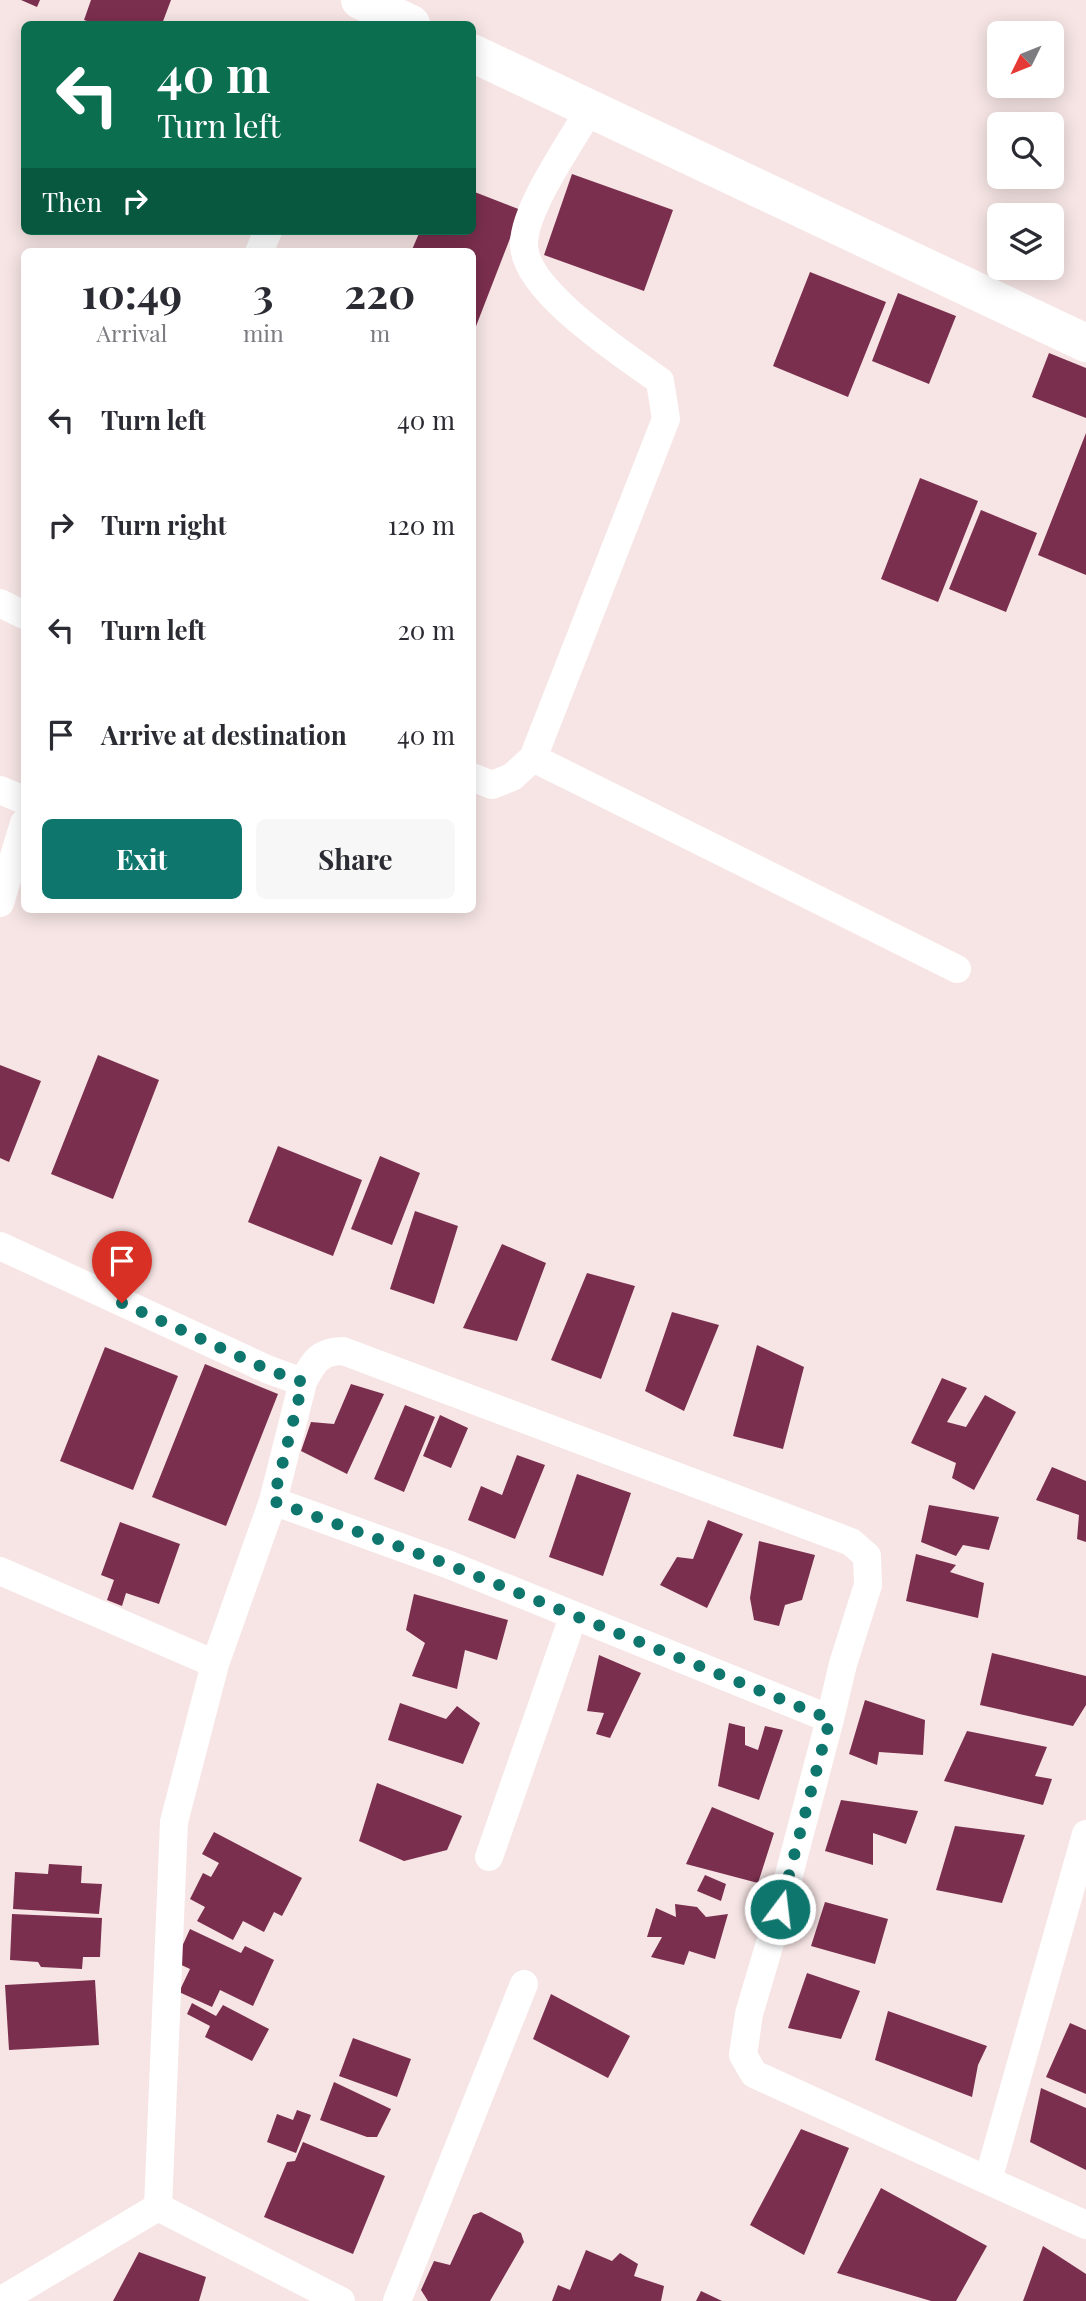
<!DOCTYPE html>
<html lang="en">
<head>
<meta charset="utf-8">
<style>
	:root { --surface:#fff; --page:#f7f7f7; --text:#2b2b33; --muted:#7c7c81; --accent:#0f766e }
	body { margin:0; font-family:"Playfair Display",serif; background:var(--page); color:var(--text); height:100vh; display:flex; flex-direction:column; font-size:26px; white-space:nowrap }
	* { box-sizing:border-box; margin:0 }
	p { font-size:23px; color:var(--muted) }
	.icon { flex:none; width:38px; height:38px; fill:none; stroke:currentColor; stroke-width:2; stroke-linecap:round; stroke-linejoin:round }
	.map { position:relative; flex:1; overflow:hidden }
	.drawer { position:absolute; left:21px; top:248px; width:455px; height:665px; display:flex; flex-direction:column; background:var(--surface); border-radius:10px; box-shadow:0 4px 18px #0003 }
	.drawer>* { flex:none }
	.banner { position:absolute; left:21px; top:21px; width:455px; height:214px; border-radius:10px; box-shadow:0 4px 18px #0003; background:#0b6e4f; color:#fff; overflow:hidden }
	.needle { width:46px; rotate:227deg }
	.fabs { position:absolute; left:987px; top:21px; display:grid; gap:14px }
	.fabs a { display:grid; place-items:center; width:77px; height:77px; border-radius:10px; background:var(--surface); box-shadow:0 4px 18px #0003; font-size:35px }
	.pin { position:absolute; display:grid; place-items:center; width:60px; height:60px; color:#fff; margin:-72px -30px; border-radius:50% 50% 50% 0; rotate:-45deg; box-shadow:0 0 7px #0007 }
	.pin .icon { rotate:45deg }
	.me { position:absolute; width:77px; margin:-38px; rotate:15deg; stroke-linejoin:round; filter:drop-shadow(0 0 5px #0008) }
	.turn { display:flex; align-items:center; gap:24px; height:147px; padding:0 21px; font-size:32px }
	.turn .icon { width:91px; height:91px; stroke-width:2.5 }
	.turn b { display:block; font-size:49px; line-height:60px }
	.then { display:flex; align-items:center; height:66px; padding:0 21px; background:#0003; gap:14px; font-size:26px }
	.eta { display:flex; justify-content:space-evenly; align-items:center; height:119px; text-align:center }
	.eta b { font-size:42px; font-weight:700; line-height:49px }
	.primary-button { display:flex; gap:14px; margin-top:auto; padding:14px 21px }
	.primary-button a { flex:1; height:80px; border-radius:10px; background:var(--accent); color:#fff; font-size:28px; font-weight:700; line-height:80px; text-align:center }
	.primary-button a+a { background:var(--page); color:var(--text) }
	ul { padding:0; list-style:none }
	li { display:flex; align-items:center; gap:21px; height:105px; padding:0 21px }
	li div { flex:1 }
	li b { display:block; font-size:26px }
	li em { font-style:normal }
	.map>svg:first-child { display:block }
	.building { fill:#7b2f4e }
	.lines { fill:none; stroke-linecap:round; stroke-linejoin:round }
	.street { stroke:#fff; stroke-width:28 }
	.secondary { stroke:#fff; stroke-width:38 }
	.route { stroke:#0f766e; stroke-width:12; stroke-dasharray:0 21.6 }
</style>
</head>
<body>
<div class="map">
<svg width="1086" height="2301" viewBox="0 0 1086 2301">
	<rect width="100%" height="100%" fill="#f7e5e5"/>
	<path class="building" d="M 21,0 L 40,0 L 37,7 Z
		M 91,0 L 171,0 L 162,24 L 96,24 L 84,20 Z
		M 572,174 L 673,210 L 644,291 L 544,255 Z
		M 472,191 L 521,210 L 473,334 L 472,252 L 411,252 L 420,231 L 472,231 Z
		M 810,272 L 886,302 L 848,397 L 773,366 Z
		M 898,293 L 956,316 L 929,384 L 872,361 Z
		M 1049,353 L 1086,368 L 1086,418 L 1032,397 Z
		M 1086,433 L 1086,575 L 1038,555 Z
		M 920,478 L 978,501 L 938,602 L 881,579 Z
		M 981,510 L 1037,533 L 1006,612 L 949,589 Z
		M 98,1055 L 159,1080 L 113,1199 L 51,1174 Z
		M 0,1065 L 41,1081 L 9,1162 L 0,1158 Z
		M 278,1146 L 362,1180 L 333,1256 L 248,1222 Z
		M 380,1156 L 420,1173 L 392,1245 L 351,1229 Z
		M 415,1211 L 458,1226 L 434,1304 L 390,1289 Z
		M 502,1244 L 546,1263 L 517,1341 L 463,1328 Z
		M 587,1273 L 635,1286 L 601,1379 L 551,1360 Z
		M 672,1312 L 719,1325 L 684,1411 L 645,1391 Z
		M 757,1345 L 804,1367 L 783,1449 L 733,1436 Z
		M 105,1347 L 178,1376 L 133,1490 L 60,1461 Z
		M 205,1364 L 278,1394 L 226,1526 L 152,1497 Z
		M 942,1378 L 967,1388 L 947,1422 L 966,1427 L 985,1395 L 1016,1412 L 974,1490 L 952,1478 L 956,1463 L 911,1443 Z
		M 351,1384 L 384,1394 L 347,1474 L 301,1451 L 311,1422 L 334,1424 Z
		M 405,1405 L 435,1417 L 404,1492 L 374,1479 Z
		M 440,1415 L 468,1428 L 451,1468 L 423,1456 Z
		M 517,1455 L 545,1465 L 515,1539 L 468,1520 L 481,1486 L 502,1495 Z
		M 1052,1467 L 1086,1481 L 1086,1542 L 1077,1539 L 1079,1515 L 1036,1500 Z
		M 577,1474 L 631,1493 L 603,1576 L 549,1557 Z
		M 929,1505 L 999,1517 L 989,1550 L 963,1545 L 956,1556 L 921,1542 Z
		M 708,1520 L 743,1534 L 707,1608 L 660,1585 L 677,1557 L 693,1559 Z
		M 120,1522 L 180,1544 L 159,1604 L 126,1593 L 122,1606 L 107,1600 L 114,1580 L 101,1575 Z
		M 759,1541 L 815,1555 L 802,1600 L 785,1605 L 779,1626 L 754,1620 L 750,1598 Z
		M 916,1554 L 956,1565 L 950,1572 L 984,1583 L 978,1618 L 906,1601 Z
		M 414,1594 L 508,1620 L 497,1660 L 465,1650 L 457,1689 L 412,1676 L 425,1643 L 406,1630 Z
		M 992,1653 L 1086,1676 L 1086,1705 L 1073,1726 L 980,1705 Z
		M 599,1655 L 641,1673 L 610,1738 L 596,1734 L 604,1713 L 587,1711 Z
		M 865,1700 L 925,1720 L 923,1755 L 879,1752 L 877,1765 L 849,1754 Z
		M 400,1703 L 446,1719 L 457,1706 L 480,1723 L 463,1764 L 388,1740 Z
		M 729,1723 L 745,1727 L 745,1745 L 758,1750 L 765,1726 L 783,1730 L 759,1800 L 718,1786 Z
		M 967,1731 L 1047,1747 L 1035,1776 L 1052,1779 L 1043,1805 L 944,1781 Z
		M 377,1783 L 462,1816 L 447,1850 L 404,1861 L 359,1841 Z
		M 841,1800 L 918,1811 L 906,1844 L 873,1833 L 873,1865 L 825,1851 Z
		M 712,1807 L 774,1833 L 758,1883 L 686,1864 Z
		M 955,1826 L 1025,1835 L 1002,1903 L 936,1890 Z
		M 214,1832 L 302,1878 L 282,1916 L 274,1912 L 264,1932 L 243,1921 L 233,1940 L 197,1921 L 205,1907 L 190,1899 L 203,1873 L 211,1877 L 219,1863 L 202,1854 Z
		M 49,1864 L 82,1866 L 81,1883 L 102,1884 L 99,1914 L 13,1909 L 15,1872 L 48,1874 Z
		M 705,1875 L 726,1884 L 721,1901 L 697,1891 Z
		M 825,1902 L 888,1919 L 875,1964 L 811,1946 Z
		M 675,1904 L 697,1907 L 706,1917 L 728,1914 L 715,1959 L 689,1951 L 684,1965 L 651,1957 L 662,1937 L 647,1937 L 656,1908 L 676,1917 Z
		M 12,1914 L 102,1918 L 100,1957 L 83,1957 L 82,1969 L 41,1967 L 38,1962 L 10,1960 Z
		M 190,1929 L 241,1953 L 245,1946 L 274,1960 L 253,2006 L 220,1990 L 212,2007 L 179,1992 L 190,1969 L 175,1962 Z
		M 807,1973 L 860,1991 L 841,2039 L 788,2028 Z
		M 95,1980 L 99,2045 L 9,2050 L 5,1985 Z
		M 551,1994 L 630,2036 L 608,2078 L 533,2039 Z
		M 192,2003 L 216,2016 L 223,2005 L 269,2029 L 252,2061 L 205,2037 L 210,2026 L 187,2014 Z
		M 888,2011 L 987,2046 L 978,2065 L 972,2097 L 875,2060 Z
		M 1070,2023 L 1086,2030 L 1086,2094 L 1046,2077 Z
		M 353,2038 L 411,2059 L 397,2097 L 339,2076 Z
		M 334,2082 L 391,2109 L 377,2137 L 367,2137 L 320,2120 Z
		M 1041,2088 L 1086,2108 L 1086,2170 L 1030,2142 Z
		M 297,2110 L 311,2115 L 296,2153 L 267,2142 L 277,2114 L 293,2120 Z
		M 801,2129 L 849,2148 L 804,2255 L 750,2225 Z
		M 303,2142 L 385,2176 L 353,2254 L 264,2217 L 287,2162 L 295,2161 Z
		M 881,2188 L 987,2246 L 956,2301 L 931,2301 L 837,2273 Z
		M 481,2212 L 521,2233 L 524,2242 L 490,2301 L 428,2301 L 421,2290 L 434,2261 L 450,2265 L 473,2215 Z
		M 1043,2246 L 1086,2274 L 1086,2301 L 1023,2301 Z
		M 586,2250 L 612,2261 L 620,2253 L 638,2264 L 634,2276 L 664,2286 L 661,2301 L 552,2301 L 558,2285 L 570,2290 Z
		M 139,2252 L 206,2277 L 199,2301 L 113,2301 Z
		M 701,2291 L 722,2301 L 696,2301 Z"/>
	<g class="lines">
		<path class="street" d="M 259,252 L 268,231
			M 0,603 L 24,615
			M 533,758 L 957,969
			M 472,777 L 492,785 L 512,777 L 533,758 L 666,419 L 660,381 C 625,355 522,290 524,243 C 525,207 571,142 590,109
			M 0,790 L 24,800
			M 0,903 L 24,823
			M 0,1246 L 269,1370 L 303,1382 L 273,1501 L 215,1664 L 174,1822 L 158,2207 L 0,2301
			M 303,1382 C 313,1362 320,1351 343,1351 L 851,1542 L 867,1556 L 868,1585 L 843,1664 L 830,1719
			M 273,1501 L 447,1564 L 830,1719 L 780,1909 L 749,2014 L 743,2055 L 754,2074 L 1086,2225
			M 0,1571 L 215,1664
			M 489,1857 L 573,1617
			M 988,2180 L 1086,1834
			M 158,2207 L 341,2301
			M 397,2301 L 524,1984"/>
		<path class="secondary" d="M 360,0 L 411,24
			M 472,53 L 1086,343"/>
	</g>
	<g class="lines">
		<path class="route" d="M 122,1303 L 269,1370 L 303,1382 L 273,1501 L 447,1564 L 830,1719 L 780,1909"/>
	</g>
</svg>
<div class="fabs">
<a><svg class="needle" viewBox="-14 -14 28 28"><path d="M0-13l5 13h-10z" fill="#e53935"/><path d="M0 13l5-13h-10z" fill="#7c7c81"/></svg></a>
<a><svg class="icon" aria-label="search" viewBox="0 0 24 24"><circle cx="10" cy="10" r="6"/><path d="M15 15l6 6"/></svg></a>
<a><svg class="icon" aria-label="layers" viewBox="0 0 24 24"><path d="M12 4l9 5-9 5-9-5zM3 14l9 5 9-5"/></svg></a>
</div>
<div class="pin" style="left:122px;top:1303px;background:#d93025"><svg class="icon" aria-label="arrive" viewBox="0 0 24 24"><path d="M6 21V4h12l-3 4 3 4H6"/></svg></div>
<svg class="me" style="left:780px;top:1909px" viewBox="-20 -20 40 40"><circle r="17" fill="#0f766e" stroke="#fff" stroke-width="3"/><path d="M0-11L8 9 0 5-8 9z" fill="#fff"/></svg>
<div class="banner">
<div class="turn"><svg class="icon" aria-label="left" viewBox="0 0 24 24"><path d="M17 20v-9H6M10 6l-5 5 5 5"/></svg><div><b>40 m</b>Turn left</div></div>
<div class="then">Then<svg class="icon" aria-label="right" viewBox="0 0 24 24"><path d="M7 20v-9h11M14 6l5 5-5 5"/></svg></div>
</div>
<section class="drawer">
<div class="eta">
<div><b>10:49</b><p>Arrival</p></div>
<div><b>3</b><p>min</p></div>
<div><b>220</b><p>m</p></div>
</div>
<ul>
<li><svg class="icon" aria-label="left" viewBox="0 0 24 24"><path d="M17 20v-9H6M10 6l-5 5 5 5"/></svg><div><b>Turn left</b></div><em>40 m</em></li>
<li><svg class="icon" aria-label="right" viewBox="0 0 24 24"><path d="M7 20v-9h11M14 6l5 5-5 5"/></svg><div><b>Turn right</b></div><em>120 m</em></li>
<li><svg class="icon" aria-label="left" viewBox="0 0 24 24"><path d="M17 20v-9H6M10 6l-5 5 5 5"/></svg><div><b>Turn left</b></div><em>20 m</em></li>
<li><svg class="icon" aria-label="arrive" viewBox="0 0 24 24"><path d="M6 21V4h12l-3 4 3 4H6"/></svg><div><b>Arrive at destination</b></div><em>40 m</em></li>
</ul>
<div class="primary-button"><a>Exit</a><a>Share</a></div>
</section>
</div>
</body>
</html>
